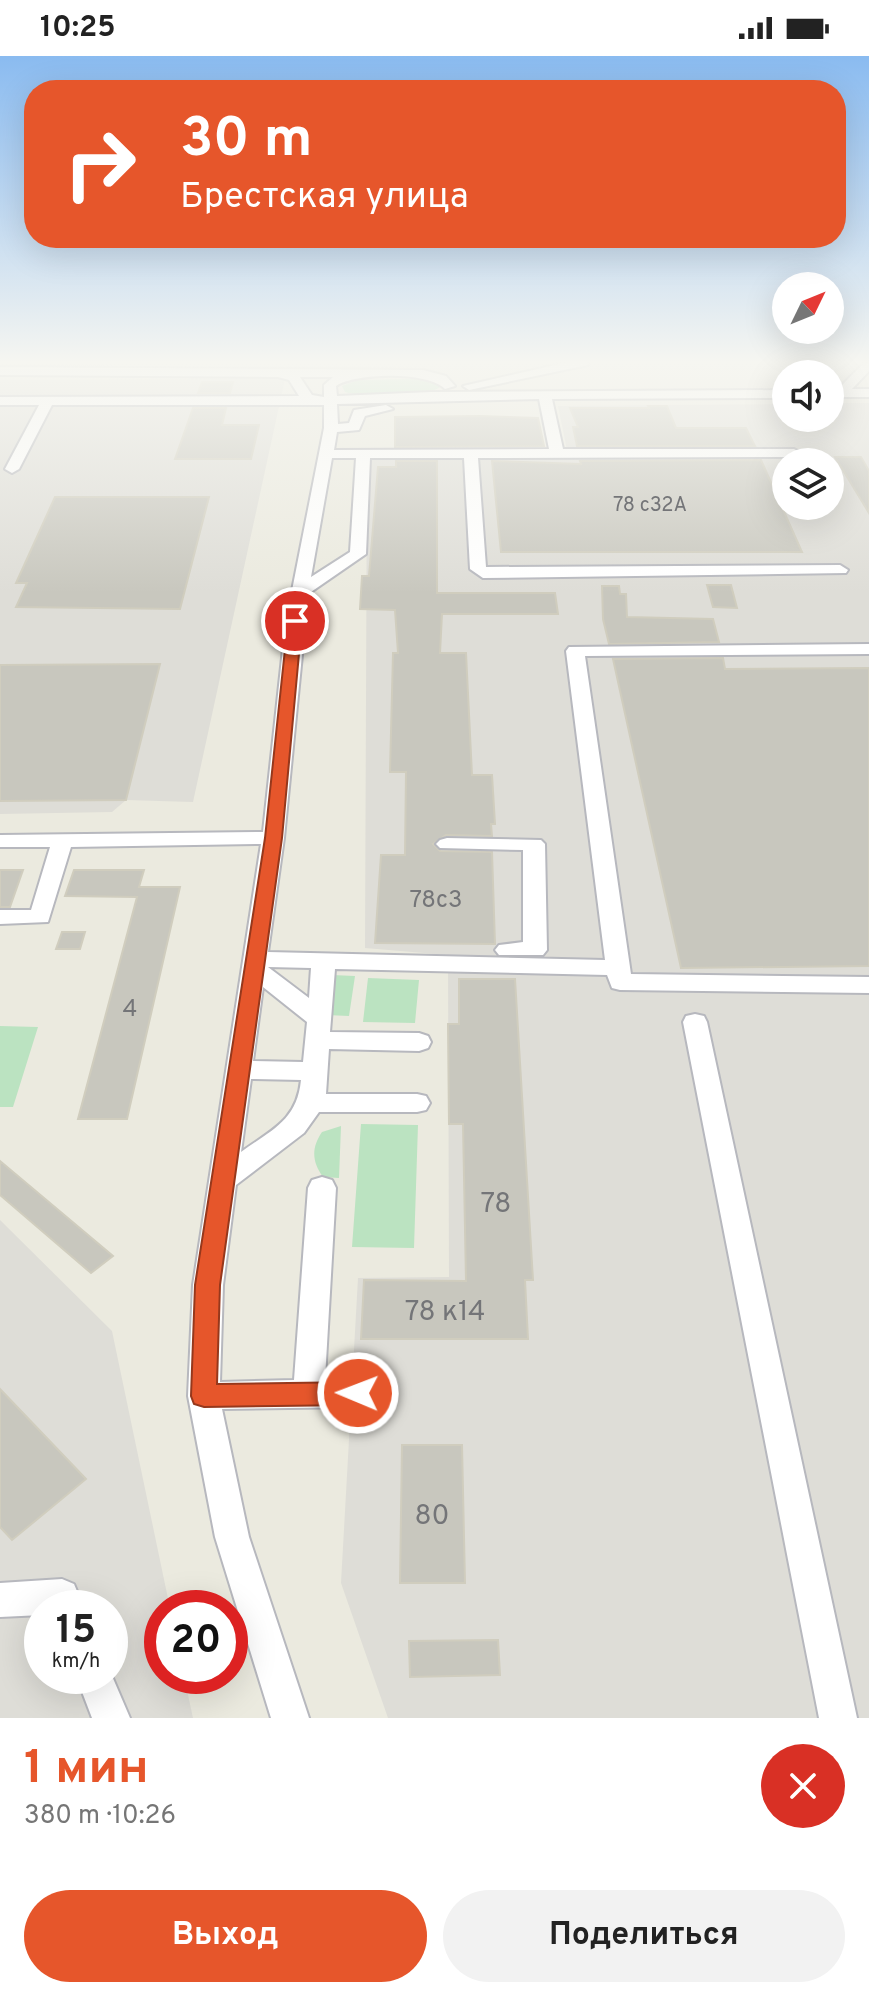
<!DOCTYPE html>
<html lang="ru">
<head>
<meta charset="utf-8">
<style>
	:root { --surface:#fff; --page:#f2f2f2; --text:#222; --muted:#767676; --accent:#e6562b }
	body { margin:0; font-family:Overpass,sans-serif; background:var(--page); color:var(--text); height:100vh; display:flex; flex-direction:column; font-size:30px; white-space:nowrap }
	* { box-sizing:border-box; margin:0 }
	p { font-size:26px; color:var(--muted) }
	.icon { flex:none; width:44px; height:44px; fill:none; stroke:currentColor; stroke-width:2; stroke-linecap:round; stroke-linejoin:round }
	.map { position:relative; height:1662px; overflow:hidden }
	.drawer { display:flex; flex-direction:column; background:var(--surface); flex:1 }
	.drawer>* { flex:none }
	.top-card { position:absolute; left:24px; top:24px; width:822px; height:168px; border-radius:32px; box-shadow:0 8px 32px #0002; background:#e6562b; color:#fff; overflow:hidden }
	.needle { width:52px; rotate:47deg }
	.fabs { position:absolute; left:772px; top:216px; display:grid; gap:16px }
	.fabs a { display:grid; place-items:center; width:72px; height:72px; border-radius:50%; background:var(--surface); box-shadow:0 8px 32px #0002; font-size:40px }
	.speed { position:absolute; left:24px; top:1534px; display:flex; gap:16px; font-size:40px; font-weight:700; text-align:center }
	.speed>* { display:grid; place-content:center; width:104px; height:104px; border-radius:50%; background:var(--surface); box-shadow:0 8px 32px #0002; line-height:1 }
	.speed small { font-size:20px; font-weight:400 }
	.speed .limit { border:12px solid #d22; background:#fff; color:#111 }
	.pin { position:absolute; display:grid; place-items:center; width:68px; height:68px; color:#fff; margin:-34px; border:4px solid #fff; border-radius:50%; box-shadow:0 2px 8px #0007 }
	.me { position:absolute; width:88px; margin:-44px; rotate:271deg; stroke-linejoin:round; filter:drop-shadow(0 0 6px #0008) }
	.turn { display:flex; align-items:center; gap:28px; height:168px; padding:0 24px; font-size:36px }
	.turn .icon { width:104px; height:104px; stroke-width:2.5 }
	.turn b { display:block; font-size:56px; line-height:68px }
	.round { display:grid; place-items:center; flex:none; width:84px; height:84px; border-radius:42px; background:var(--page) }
	.head { display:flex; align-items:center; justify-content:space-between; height:136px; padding:0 24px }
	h1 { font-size:48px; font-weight:700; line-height:60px; color:var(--accent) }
	.cta { display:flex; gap:16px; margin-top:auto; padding:16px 24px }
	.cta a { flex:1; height:92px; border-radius:48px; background:var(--accent); color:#fff; font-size:32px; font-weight:700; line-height:92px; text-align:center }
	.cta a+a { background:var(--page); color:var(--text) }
	.status { display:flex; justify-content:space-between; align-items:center; height:56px; padding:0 40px; background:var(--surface); direction:ltr }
	.status svg { height:22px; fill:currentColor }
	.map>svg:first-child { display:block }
	.industrial { fill:#deddd7; fill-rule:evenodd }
	.green { fill:#bbe3c1 }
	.building { fill:#c8c7be; stroke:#d0cdbe; stroke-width:2 }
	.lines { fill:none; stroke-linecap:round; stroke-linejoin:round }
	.minor-casing { stroke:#b7b8be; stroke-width:4 }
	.minor { fill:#fff; fill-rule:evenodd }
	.route { fill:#e6562b; stroke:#96381c; stroke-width:2 }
	.labels { text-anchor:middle; stroke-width:7; stroke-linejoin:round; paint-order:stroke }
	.far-number-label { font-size:20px; fill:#747578 }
	.number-label { font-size:24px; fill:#747578 }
	.near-number-label { font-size:28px; fill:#747578 }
</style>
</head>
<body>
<div class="status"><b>10:25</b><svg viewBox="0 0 49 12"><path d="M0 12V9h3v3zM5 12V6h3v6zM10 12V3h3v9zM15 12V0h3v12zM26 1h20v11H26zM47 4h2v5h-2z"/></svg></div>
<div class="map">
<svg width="869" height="1662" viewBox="0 0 869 1662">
	<rect width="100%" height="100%" fill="#ebeadf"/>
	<path class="industrial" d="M 285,323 L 193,746 L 126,744 L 112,756 L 0,758 L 0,324 Z
		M 830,347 L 869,347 L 869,1662 L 388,1662 L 341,1527 L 358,1222 L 449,1221 L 448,899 L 365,892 L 367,395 L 567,394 L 558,350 L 786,348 L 786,362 L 830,362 ZM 786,406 L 830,406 L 830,450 L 786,450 Z
		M 0,1164 L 112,1275 L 170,1552 L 162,1552 L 162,1620 L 184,1620 L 193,1662 L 0,1662 ZM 42,1552 L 110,1552 L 110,1620 L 42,1620 Z"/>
	<path class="green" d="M 418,323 L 438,327 L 440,331 C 424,343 365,342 345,336 L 342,330 L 358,324 Z
		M 332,919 L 355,920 L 349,960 L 326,959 Z
		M 368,922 L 419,924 L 415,967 L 363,966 Z
		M 0,970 L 38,971 L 13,1051 L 0,1051 Z
		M 361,1068 L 418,1069 L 414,1192 L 352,1191 Z
		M 341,1070 L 339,1122 L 323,1121 C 312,1106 311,1092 322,1076 Z"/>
	<path class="building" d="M 202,326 L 233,326 L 230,337 L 198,337 Z
		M 648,350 L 667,350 L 676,372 L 746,372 L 755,390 L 577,390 L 573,371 L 578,371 L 570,352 L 649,352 Z
		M 193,352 L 226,352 L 222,369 L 259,369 L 251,403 L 175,403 Z
		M 480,360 L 538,362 L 544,390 L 395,391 L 395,361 Z
		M 835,401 L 861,401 L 869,415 L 869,457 Z
		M 761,404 L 802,496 L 501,496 L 492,405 L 581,408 L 580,405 Z
		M 396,405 L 437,405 L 437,537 L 555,537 L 558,558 L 442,558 L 440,597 L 466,597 L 472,719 L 492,719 L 495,768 L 491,768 L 492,780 L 446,779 L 433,788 L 440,795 L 492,796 L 495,888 L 375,887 L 381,799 L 405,799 L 406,716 L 390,716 L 393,597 L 398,597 L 395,554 L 360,553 L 362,520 L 369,520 L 378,411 L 396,411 Z
		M 55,441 L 209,441 L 180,553 L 16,551 L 27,527 L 16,527 Z
		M 707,529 L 731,529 L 737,552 L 713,551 Z
		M 602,530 L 619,530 L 620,538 L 626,538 L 627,561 L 713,563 L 719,586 L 609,588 L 603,563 Z
		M 723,602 L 725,613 L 869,612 L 869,910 L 681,912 L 613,603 Z
		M 160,608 L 126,744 L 0,745 L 0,609 Z
		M 0,814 L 23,814 L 10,851 L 0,851 Z
		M 74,814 L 144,814 L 139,831 L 180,831 L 127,1063 L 78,1063 L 137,841 L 65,840 Z
		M 62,876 L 85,876 L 80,893 L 56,893 Z
		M 459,923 L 515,923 L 533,1224 L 525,1224 L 528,1283 L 361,1283 L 364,1224 L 466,1225 L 463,1068 L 449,1068 L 448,968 L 459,968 Z
		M 0,1105 L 113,1200 L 91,1217 L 0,1139 Z
		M 0,1333 L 86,1423 L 12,1484 L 0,1471 Z
		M 402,1389 L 462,1389 L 465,1527 L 400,1527 Z
		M 498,1584 L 500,1619 L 410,1621 L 409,1585 Z"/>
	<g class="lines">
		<g class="minor-casing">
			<path id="minor" d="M 577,304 L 589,304 L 588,309 L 469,334 L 463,330 Z
				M 864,307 L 869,307 L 869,315 L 852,333 L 869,333 L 869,341 L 830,341 L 830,333 L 838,333 Z
				M 0,311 L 423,314 L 446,320 L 455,330 L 445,333 C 427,315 356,317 336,330 L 337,340 L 431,336 L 786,334 L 786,342 L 552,343 L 563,393 L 794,393 L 801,397 L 794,401 L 478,402 L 486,511 L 840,509 L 848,514 L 846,517 L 483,522 L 470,513 L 464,402 L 370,402 L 366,498 L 308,538 L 284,782 L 268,896 L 605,904 L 566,595 L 569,591 L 869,588 L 869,598 L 585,600 L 631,918 L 869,921 L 869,937 L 620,934 L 612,932 L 607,919 L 335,913 L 330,976 L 419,977 L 428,980 L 431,986 L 428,992 L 419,995 L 329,993 L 326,1038 L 417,1038 L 426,1040 L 430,1047 L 426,1054 L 417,1056 L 319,1056 L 304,1077 L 236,1129 L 223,1229 L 220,1326 L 294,1324 L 308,1132 L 312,1124 L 322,1121 L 332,1124 L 336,1132 L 325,1323 L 358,1323 L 369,1327 L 374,1337 L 369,1347 L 358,1351 L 222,1353 L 249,1481 L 309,1662 L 271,1662 L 215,1481 L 188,1340 L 193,1229 L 261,788 L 71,791 L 48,866 L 0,868 L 0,854 L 31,854 L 50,791 L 0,791 L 0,779 L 263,776 L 286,565 L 324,372 L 324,349 L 52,349 L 19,413 L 12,417 L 5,413 L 39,349 L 0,349 L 0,341 L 299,340 L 289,324 L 278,321 L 0,319 ZM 300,321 L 333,321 L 324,329 L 324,341 L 312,339 ZM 539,343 L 549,393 L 334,394 L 337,376 L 359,374 L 365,360 L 393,353 L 386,349 L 354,354 L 349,367 L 338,368 L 337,348 ZM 332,402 L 356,402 L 350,496 L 311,521 ZM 268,911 L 311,912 L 309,942 ZM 263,931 L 307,966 L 303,1006 L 253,1005 ZM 251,1023 L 301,1024 C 297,1065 271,1074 241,1096 Z
				M 447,782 L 541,784 L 545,788 L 547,894 L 543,899 L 499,899 L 495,894 L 499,889 L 523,886 L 523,794 L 440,792 L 436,788 L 440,784 Z
				M 695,958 L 704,960 L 707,966 L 857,1662 L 819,1662 L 683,966 L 686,960 Z
				M 62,1523 L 74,1528 L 84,1552 L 42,1552 L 42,1559 L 0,1561 L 0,1527 Z
				M 110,1614 L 112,1620 L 130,1662 L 92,1662 L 76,1620 L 110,1620 Z"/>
		</g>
		<use href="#minor" class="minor"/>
	</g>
	<linearGradient id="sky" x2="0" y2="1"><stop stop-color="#8abbf0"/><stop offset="0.57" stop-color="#f6f6f1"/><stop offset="1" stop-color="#f6f6f1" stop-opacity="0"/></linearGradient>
	<rect width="869" height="537" fill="url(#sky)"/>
	<path class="route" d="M 295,561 L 302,565 L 282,782 L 220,1229 L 217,1328 L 358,1326 L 368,1329 L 371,1337 L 368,1345 L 358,1349 L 204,1351 L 194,1348 L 191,1340 L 195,1229 L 265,782 L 288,565 Z"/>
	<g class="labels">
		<g class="far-number-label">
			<text x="650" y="455">78 с32А</text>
		</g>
		<g class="number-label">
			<text x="436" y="851">78с3</text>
			<text x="130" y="960">4</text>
		</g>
		<g class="near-number-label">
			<text x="496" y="1156">78</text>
			<text x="445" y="1264">78 к14</text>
			<text x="432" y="1468">80</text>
		</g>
	</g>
</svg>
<div class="fabs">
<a><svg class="needle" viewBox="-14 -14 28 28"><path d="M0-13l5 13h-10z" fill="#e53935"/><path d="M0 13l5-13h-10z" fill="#767676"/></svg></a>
<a><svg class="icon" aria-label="sound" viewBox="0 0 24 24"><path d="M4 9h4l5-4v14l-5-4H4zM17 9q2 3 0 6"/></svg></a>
<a><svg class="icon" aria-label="layers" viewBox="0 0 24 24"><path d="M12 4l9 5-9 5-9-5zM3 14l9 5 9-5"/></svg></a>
</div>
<div class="speed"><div>15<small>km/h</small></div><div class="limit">20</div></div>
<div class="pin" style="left:295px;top:565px;background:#d93025"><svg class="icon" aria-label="arrive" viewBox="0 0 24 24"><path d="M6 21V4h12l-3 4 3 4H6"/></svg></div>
<svg class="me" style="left:358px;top:1337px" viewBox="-20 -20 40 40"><circle r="17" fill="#e6562b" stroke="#fff" stroke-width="3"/><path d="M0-11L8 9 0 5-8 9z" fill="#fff"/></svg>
<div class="top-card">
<div class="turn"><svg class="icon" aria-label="right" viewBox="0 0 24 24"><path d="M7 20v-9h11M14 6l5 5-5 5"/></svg><div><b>30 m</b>Брестская улица</div></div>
</div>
</div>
<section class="drawer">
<div class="head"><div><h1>1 мин</h1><p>380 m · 10:26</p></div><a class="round" style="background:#d93025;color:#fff"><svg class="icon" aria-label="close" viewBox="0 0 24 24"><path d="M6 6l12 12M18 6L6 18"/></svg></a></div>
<div class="cta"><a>Выход</a><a>Поделиться</a></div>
</section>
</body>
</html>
